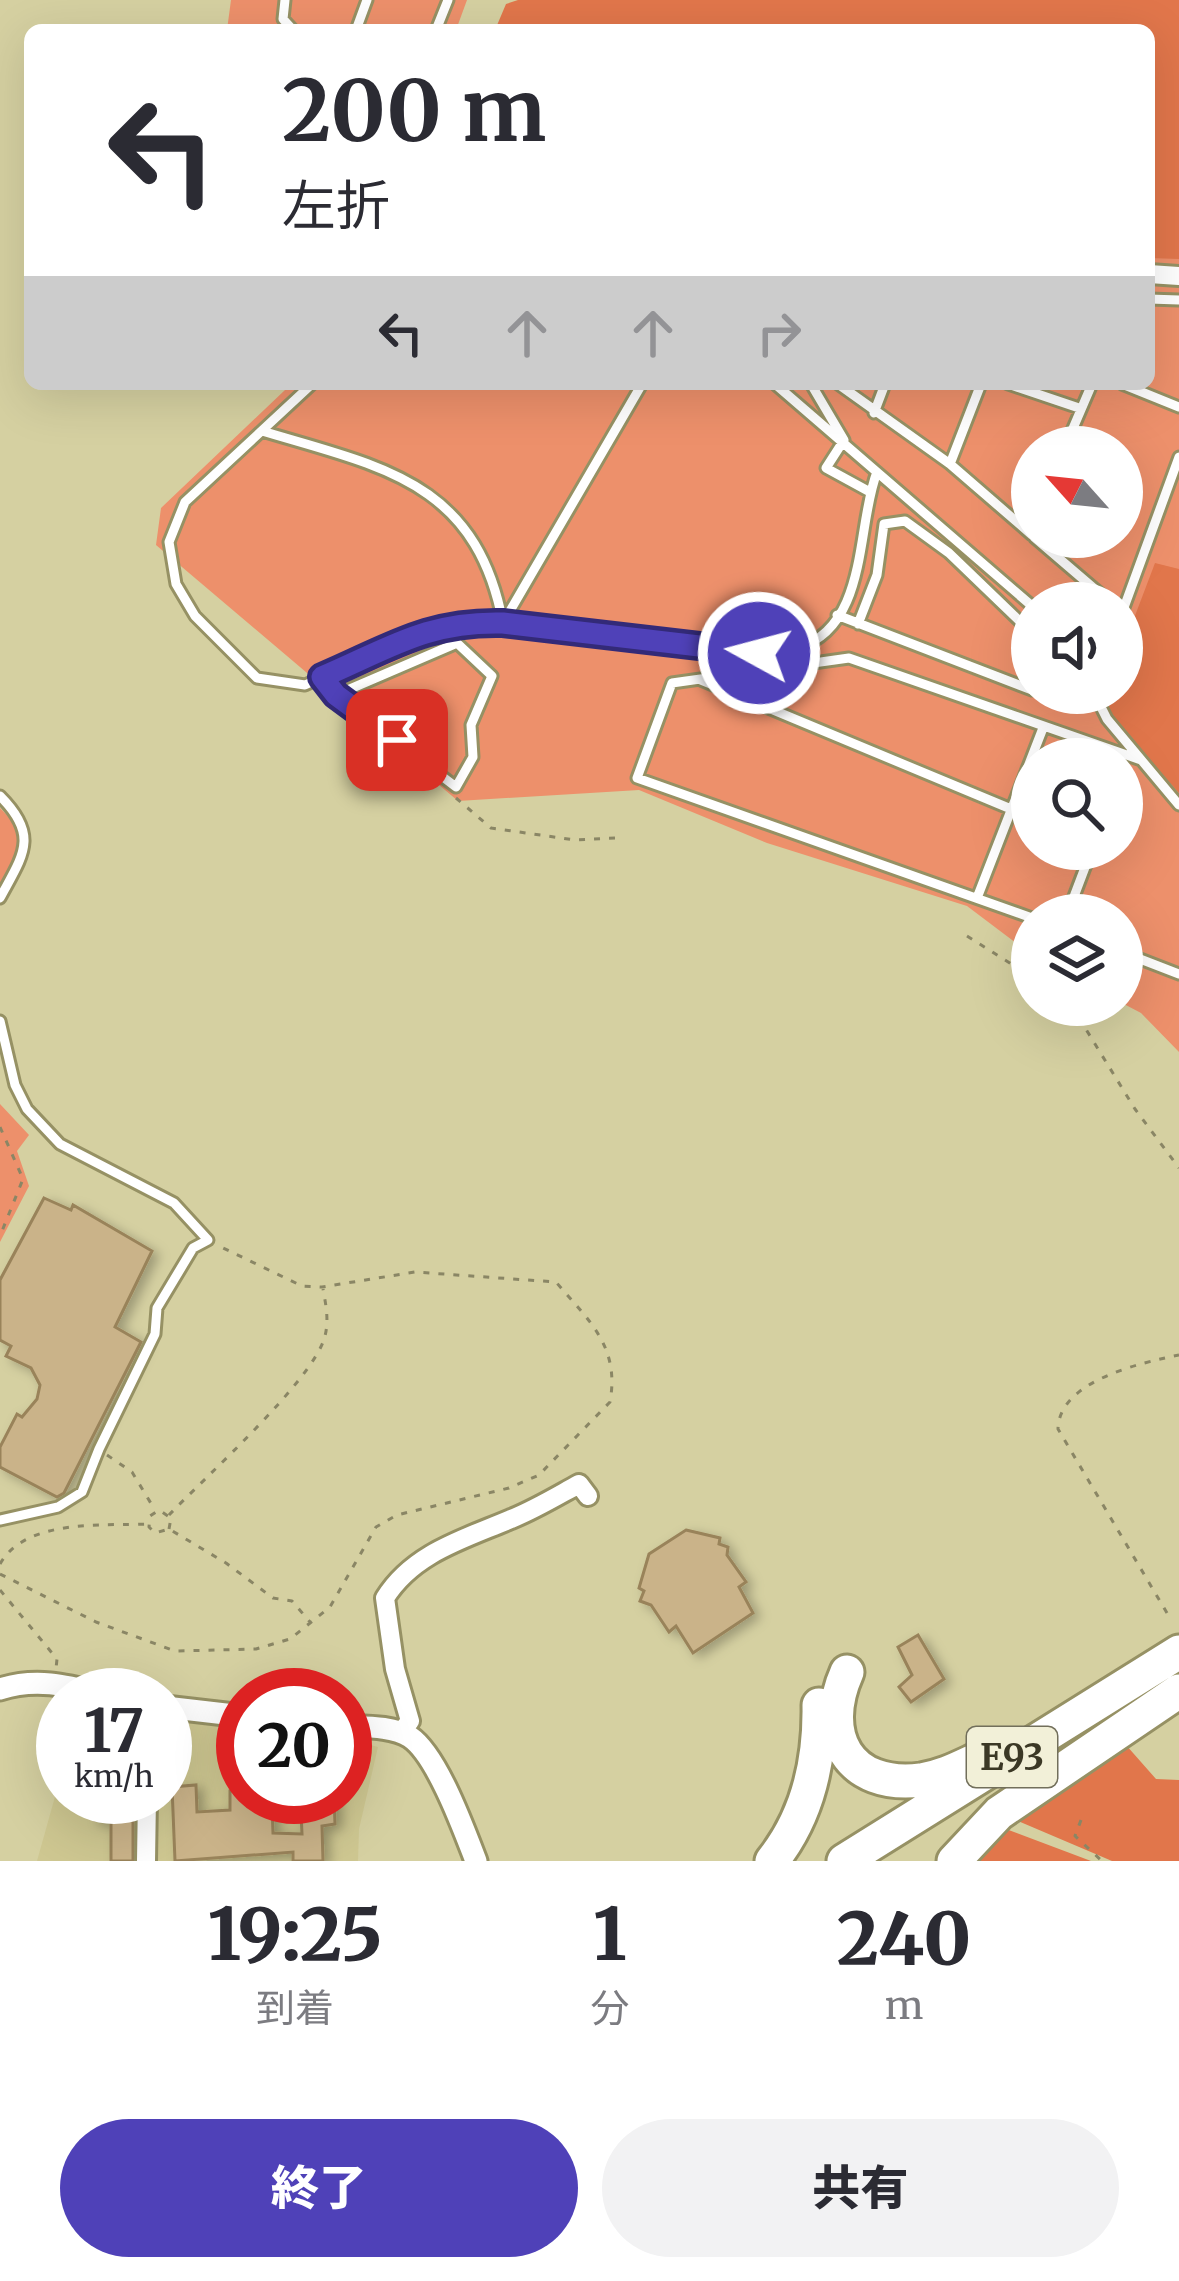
<!DOCTYPE html>
<html lang="ja">
<head>
<meta charset="utf-8">
<style>
	:root { --surface:#fff; --page:#f2f2f3; --text:#2b2b33; --muted:#7c7c81; --accent:#4f41b8 }
	body { margin:0; font-family:Merriweather,"Noto Sans JP",serif; background:var(--page); color:var(--text); height:100vh; display:flex; flex-direction:column; font-size:45px; white-space:nowrap }
	* { box-sizing:border-box; margin:0 }
	p { font-size:39px; color:var(--muted) }
	.icon { flex:none; width:66px; height:66px; fill:none; stroke:currentColor; stroke-width:2; stroke-linecap:round; stroke-linejoin:round }
	.map { position:relative; height:1861px; overflow:hidden }
	.drawer { display:flex; flex-direction:column; background:var(--surface); flex:1 }
	.drawer>* { flex:none }
	.banner { position:absolute; left:24px; top:24px; width:1131px; height:366px; border-radius:18px; box-shadow:0 12px 48px #0002; background:#fff; color:var(--text); overflow:hidden }
	.needle { width:78px; rotate:297deg }
	.controls { position:absolute; left:1011px; top:426px; display:grid; gap:24px }
	.controls a { display:grid; place-items:center; width:132px; height:132px; border-radius:50%; background:var(--surface); box-shadow:0 12px 48px #0002; font-size:60px }
	.speed { position:absolute; left:36px; top:1668px; display:flex; gap:24px; font-size:60px; font-weight:700; text-align:center }
	.speed>* { display:grid; place-content:center; width:156px; height:156px; border-radius:50%; background:var(--surface); box-shadow:0 12px 48px #0002; line-height:1 }
	.speed small { font-size:30px; font-weight:400 }
	.speed .limit { border:18px solid #d22; background:#fff; color:#111 }
	.pin { position:absolute; display:grid; place-items:center; width:102px; height:102px; color:#fff; margin:-51px; border-radius:24px; box-shadow:0 6px 18px #0006 }
	.me { position:absolute; width:132px; margin:-66px; rotate:277deg; stroke-linejoin:round; filter:drop-shadow(0 0 9px #0008) }
	.turn { display:flex; align-items:center; gap:42px; height:252px; padding:0 60px; font-size:54px }
	.turn .icon { width:156px; height:156px; stroke-width:2.5 }
	.turn b { display:block; font-size:84px; line-height:102px }
	.lanes { display:flex; align-items:center; height:114px; padding:0 60px; background:#0003; justify-content:center; gap:60px; direction:ltr }
	.lanes .off { opacity:.35 }
	.eta { display:flex; justify-content:space-evenly; align-items:center; height:204px; text-align:center }
	.eta b { font-size:72px; font-weight:800; line-height:84px }
	.cta { display:flex; gap:24px; margin-top:auto; padding:24px 60px }
	.cta a { flex:1; height:138px; border-radius:72px; background:var(--accent); color:#fff; font-size:48px; font-weight:800; line-height:138px; text-align:center }
	.cta a+a { background:var(--page); color:var(--text) }
	.map>svg:first-child { display:block }
	.built { fill:#cec791 }
	.green { fill:#ed906b; fill-rule:evenodd }
	.forest { fill:#e1764b }
	.building { fill:#cab389; stroke:#99835a; stroke-width:3; fill-rule:evenodd; filter:url(#shadow) }
	.lines { fill:none; stroke-linecap:round; stroke-linejoin:round }
	.service-casing { stroke:#969164; stroke-width:15 }
	.minor-casing { stroke:#969164; stroke-width:24 }
	.tertiary-casing { stroke:#969164; stroke-width:27 }
	.motorway-casing { stroke:#969164; stroke-width:39 }
	.path { stroke:#8a8665; stroke-width:3; stroke-dasharray:6 9; stroke-linecap:butt }
	.service { stroke:#fff; stroke-width:9 }
	.minor { stroke:#fff; stroke-width:18 }
	.tertiary { stroke:#fff; stroke-width:21 }
	.motorway { stroke:#fff; stroke-width:33 }
	.route-casing { stroke:#332a78; stroke-width:30 }
	.route { stroke:#4f41b8; stroke-width:21 }
	.labels { text-anchor:middle; stroke-width:9; stroke-linejoin:round; paint-order:stroke }
	.shield { fill:#f2f0d8; stroke:#726f5b; stroke-width:3 }
	.shield-label { font-size:36px; font-weight:bold; fill:#3b3825 }
</style>
</head>
<body>
<div class="map">
<svg width="1179" height="1861" viewBox="0 0 1179 1861">
	<defs>
		<filter id="shadow"><feDropShadow dx="6" dy="4" stdDeviation="6" flood-color="#0004"/></filter>
	</defs>
	<rect width="100%" height="100%" fill="#d5d0a1"/>
	<path class="built" d="M 165,1720 L 243,1729 L 243,1797 L 345,1797 L 345,1738 L 378,1747 L 359,1829 L 358,1861 L 157,1861 L 157,1797 L 165,1797 Z
		M 63,1768 L 63,1797 L 138,1797 L 137,1861 L 37,1861 Z"/>
	<path class="green" d="M 231,0 L 467,0 L 456,30 L 227,30 Z
		M 1149,234 L 1179,234 L 1179,1052 L 1141,1013 L 1122,1003 L 1122,915 L 1032,915 L 1032,955 L 967,906 L 767,843 L 639,790 L 458,801 L 156,545 L 161,508 L 285,390 L 283,384 L 1149,384 ZM 1032,447 L 1122,447 L 1122,537 L 1032,537 ZM 1032,603 L 1122,603 L 1122,693 L 1032,693 ZM 1032,759 L 1122,759 L 1122,849 L 1032,849 Z
		M 0,808 C 31,838 18,854 0,888 Z
		M 0,1104 L 29,1135 L 17,1151 L 29,1186 L 0,1242 Z"/>
	<path class="forest" d="M 518,0 L 1179,0 L 1179,259 L 1149,258 L 1149,30 L 495,30 L 506,4 Z
		M 1155,563 L 1179,569 L 1179,793 L 1115,721 L 1102,695 L 1122,693 L 1122,650 Z
		M 1126,1745 L 1156,1779 L 1179,1780 L 1179,1861 L 1112,1861 L 1018,1821 L 1037,1801 Z
		M 998,1826 L 1091,1861 L 969,1861 Z"/>
	<path class="building" d="M 44,1198 L 71,1210 L 73,1205 L 152,1251 L 115,1327 L 141,1342 L 64,1493 L 57,1497 L 0,1467 L 0,1447 L 17,1414 L 22,1417 L 37,1399 L 40,1385 L 31,1368 L 6,1356 L 11,1346 L 0,1340 L 0,1280 Z
		M 686,1530 L 720,1538 L 719,1544 L 728,1547 L 727,1555 L 746,1582 L 739,1587 L 753,1613 L 693,1653 L 676,1626 L 669,1632 L 651,1605 L 640,1601 L 644,1591 L 639,1588 L 649,1554 Z
		M 918,1635 L 944,1679 L 911,1702 L 899,1687 L 912,1675 L 898,1647 Z
		M 196,1785 L 197,1812 L 230,1810 L 230,1791 L 243,1791 L 243,1797 L 334,1797 L 335,1824 L 322,1826 L 323,1861 L 293,1861 L 293,1852 L 175,1861 L 172,1787 ZM 272,1805 L 301,1813 L 302,1834 L 273,1833 Z
		M 94,1797 L 133,1797 L 133,1861 L 111,1861 L 111,1820 L 95,1820 Z"/>
	<g class="lines">
		<g class="service-casing">
			<path id="service" d="M 285,0 L 283,19 L 293,30
				M 356,30 L 367,0
				M 436,30 L 448,0
				M 1149,299 L 1179,300
				M 312,384 L 185,502 L 169,542 L 176,584 L 195,616 L 257,678 L 305,685 L 428,629 L 468,622 L 759,653 C 772,651 786,651 798,648 C 869,626 856,526 877,472
				M 775,384 L 1032,606
				M 811,384 L 844,440 L 826,468 L 870,492
				M 838,384 L 950,464 L 1032,535
				M 1008,384 L 1079,408
				M 1122,384 L 1179,407
				M 874,413 L 885,384
				M 262,431 C 382,467 476,481 503,623
				M 1065,447 L 1092,384
				M 950,464 L 981,384
				M 1034,537 L 1111,603
				M 1122,613 L 1179,457
				M 837,615 L 1032,690
				M 503,623 L 642,384
				M 858,624 L 877,575 L 884,524 L 905,521 L 949,553 L 1032,633
				M 323,677 L 336,695 L 456,787 L 473,757 L 471,725 L 492,676 L 457,643 L 336,695
				M 701,680 L 1011,809
				M 1041,693 L 1045,693
				M 1094,693 L 1107,719 L 1179,805
				M 0,796 C 40,836 23,855 0,898
				M 977,898 L 1043,728
				M 1067,915 L 1092,849
				M 1032,918 L 637,778 L 672,683 L 849,658 L 1141,760
				M 1122,952 L 1179,974
				M 0,1021 L 15,1085 L 27,1109 L 60,1144 L 174,1203 L 208,1240 L 193,1248 L 157,1308 L 155,1334 L 99,1449 L 82,1492 L 58,1507 L 0,1520"/>
		</g>
		<g class="minor-casing">
			<path id="minor" d="M 1149,274 L 1179,276
				M 401,1732 L 410,1721 L 395,1669 L 385,1598 C 413,1553 464,1539 511,1519 C 534,1510 557,1496 579,1484 L 588,1496
				M 146,1861 L 147,1797"/>
		</g>
		<g class="tertiary-casing">
			<path id="tertiary" d="M 0,1689 C 37,1677 69,1686 106,1695
				M 165,1707 L 243,1716
				M 345,1726 C 364,1727 393,1726 410,1737 C 437,1755 464,1830 476,1861"/>
		</g>
		<g class="motorway-casing">
			<path id="motorway" d="M 847,1672 C 819,1735 848,1789 921,1780 C 941,1777 957,1769 974,1761
				M 772,1861 C 808,1816 820,1762 819,1705
				M 844,1861 L 1179,1652
				M 954,1861 L 999,1813 L 1179,1691"/>
		</g>
		<path class="path" d="M 456,798 L 491,828 L 575,840 L 616,838
			M 967,936 L 1032,977
			M 1071,1005 L 1135,1109 L 1179,1168
			M 0,1127 L 23,1179 L 0,1236
			M 107,1455 L 132,1472 L 155,1510
			M 169,1515 C 204,1478 314,1380 325,1336 C 329,1320 326,1305 323,1289
			M 169,1529 L 171,1518 L 159,1510 L 150,1516 L 149,1527 L 155,1533 L 169,1529 L 226,1563 L 273,1598 L 292,1601 L 310,1622
			M 0,1564 C 26,1518 104,1526 148,1524
			M 0,1574 L 96,1622 L 175,1651 L 256,1649 L 290,1639 L 330,1607 L 376,1527 L 397,1515 L 509,1488 L 539,1475 L 610,1402 C 620,1346 589,1321 556,1282 L 415,1272 L 322,1287 L 302,1286 L 221,1247
			M 0,1590 L 57,1659 L 56,1669
			M 1167,1613 L 1058,1429 C 1059,1381 1140,1363 1179,1355
			M 1081,1820 L 1075,1836 L 1102,1861"/>
		<use href="#service" class="service"/>
		<use href="#minor" class="minor"/>
		<use href="#tertiary" class="tertiary"/>
		<use href="#motorway" class="motorway"/>
	</g>
	<g class="lines">
		<g class="route-casing">
			<path id="route" d="M 397,740 L 336,695 L 322,677 C 390,648 427,621 503,623 L 759,653"/>
		</g>
		<use href="#route" class="route"/>
	</g>
	<g class="labels">
		<rect class="shield" x="967" y="1727" width="90" height="60" rx="9"/>
		<g class="shield-label">
			<text x="1012" y="1770">E93</text>
		</g>
	</g>
</svg>
<div class="controls">
<a><svg class="needle" viewBox="-14 -14 28 28"><path d="M0-13l5 13h-10z" fill="#e53935"/><path d="M0 13l5-13h-10z" fill="#7c7c81"/></svg></a>
<a><svg class="icon" aria-label="sound" viewBox="0 0 24 24"><path d="M4 9h4l5-4v14l-5-4H4zM17 9q2 3 0 6"/></svg></a>
<a><svg class="icon" aria-label="search" viewBox="0 0 24 24"><circle cx="10" cy="10" r="6"/><path d="M15 15l6 6"/></svg></a>
<a><svg class="icon" aria-label="layers" viewBox="0 0 24 24"><path d="M12 4l9 5-9 5-9-5zM3 14l9 5 9-5"/></svg></a>
</div>
<div class="speed"><div>17<small>km/h</small></div><div class="limit">20</div></div>
<div class="pin" style="left:397px;top:740px;background:#d93025"><svg class="icon" aria-label="arrive" viewBox="0 0 24 24"><path d="M6 21V4h12l-3 4 3 4H6"/></svg></div>
<svg class="me" style="left:759px;top:653px" viewBox="-20 -20 40 40"><circle r="17" fill="#4f41b8" stroke="#fff" stroke-width="3"/><path d="M0-11L8 9 0 5-8 9z" fill="#fff"/></svg>
<div class="banner">
<div class="turn"><svg class="icon" aria-label="left" viewBox="0 0 24 24"><path d="M17 20v-9H6M10 6l-5 5 5 5"/></svg><div><b>200 m</b>左折</div></div>
<div class="lanes"><svg class="icon" aria-label="left" viewBox="0 0 24 24"><path d="M17 20v-9H6M10 6l-5 5 5 5"/></svg><svg class="icon off" aria-label="ahead" viewBox="0 0 24 24"><path d="M12 20V5M6 11l6-6 6 6"/></svg><svg class="icon off" aria-label="ahead" viewBox="0 0 24 24"><path d="M12 20V5M6 11l6-6 6 6"/></svg><svg class="icon off" aria-label="right" viewBox="0 0 24 24"><path d="M7 20v-9h11M14 6l5 5-5 5"/></svg></div>
</div>
</div>
<section class="drawer">
<div class="eta">
<div><b>19:25</b><p>到着</p></div>
<div><b>1</b><p>分</p></div>
<div><b>240</b><p>m</p></div>
</div>
<div class="cta"><a>終了</a><a>共有</a></div>
</section>
</body>
</html>
